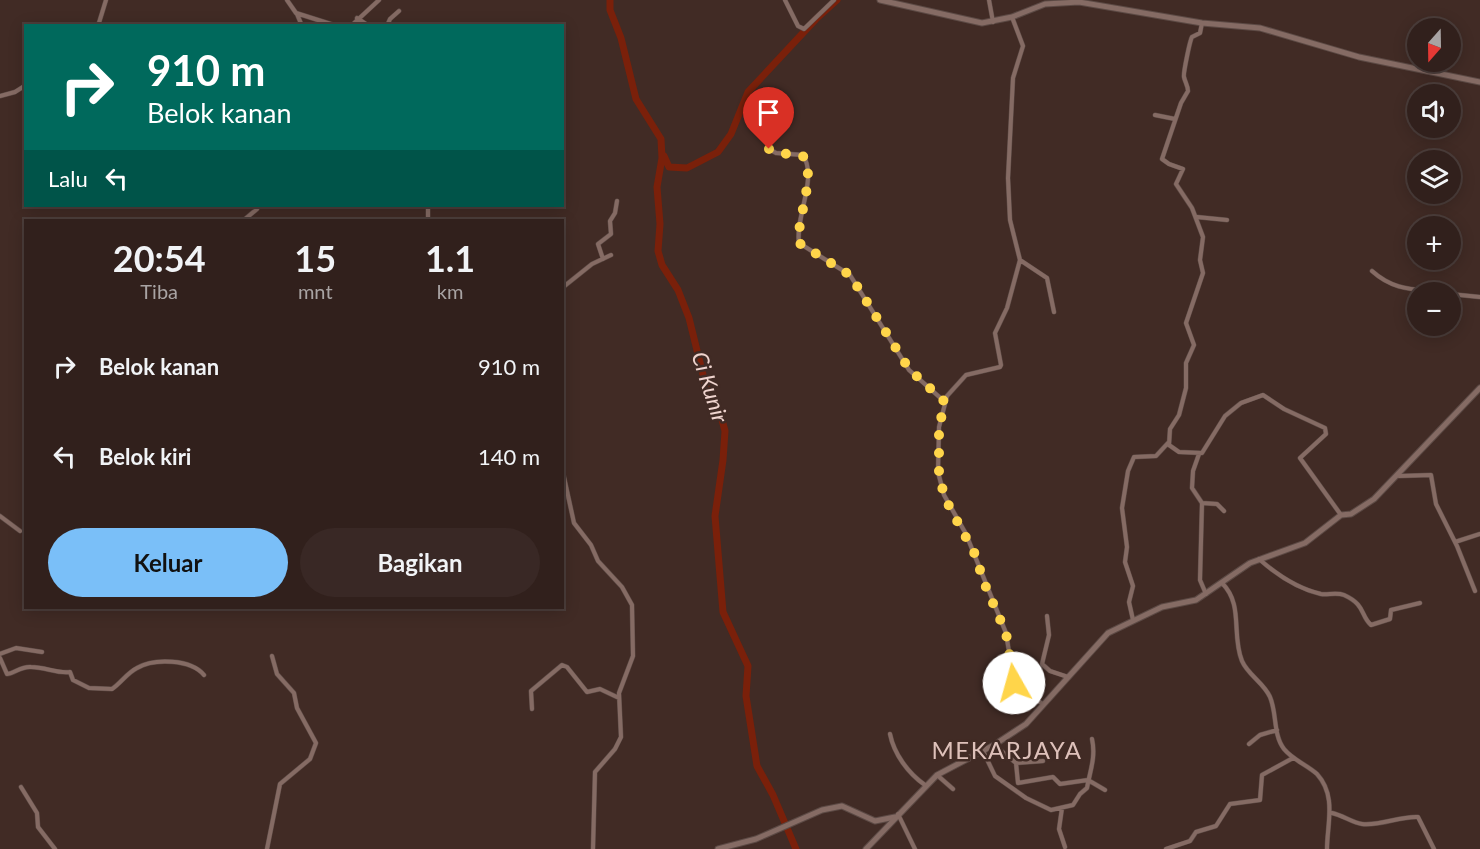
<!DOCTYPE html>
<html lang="id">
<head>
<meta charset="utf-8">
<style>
	:root { --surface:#31201c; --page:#392825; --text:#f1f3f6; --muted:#a8a3a3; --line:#4c3e3b; --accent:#7abff8 }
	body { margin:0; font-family:Lato,sans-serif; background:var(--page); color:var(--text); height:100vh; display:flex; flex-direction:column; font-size:22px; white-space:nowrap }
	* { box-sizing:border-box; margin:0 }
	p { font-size:20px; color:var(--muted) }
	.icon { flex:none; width:33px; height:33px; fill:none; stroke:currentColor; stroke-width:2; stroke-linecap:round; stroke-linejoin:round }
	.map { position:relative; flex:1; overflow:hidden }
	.sheet { position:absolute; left:24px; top:219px; width:540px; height:390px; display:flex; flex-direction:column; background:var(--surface); border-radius:0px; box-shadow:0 3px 15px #0003,0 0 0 2px var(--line) }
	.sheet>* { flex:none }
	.banner { position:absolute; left:24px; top:24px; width:540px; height:183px; border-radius:0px; box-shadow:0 3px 15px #0003,0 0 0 2px var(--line); background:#00695c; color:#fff; overflow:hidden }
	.needle { width:39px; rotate:200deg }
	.tools { position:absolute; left:1407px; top:18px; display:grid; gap:12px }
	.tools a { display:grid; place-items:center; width:54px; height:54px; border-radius:50%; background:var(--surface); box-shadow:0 3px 15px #0003,0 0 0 2px var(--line); font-size:30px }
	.pin { position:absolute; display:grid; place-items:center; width:51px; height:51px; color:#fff; margin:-62px -26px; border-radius:50% 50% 50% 0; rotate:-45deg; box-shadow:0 0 6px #0007 }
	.pin .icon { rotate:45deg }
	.me { position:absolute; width:66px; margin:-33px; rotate:353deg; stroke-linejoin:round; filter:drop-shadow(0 0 4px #0008) }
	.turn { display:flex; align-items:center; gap:21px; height:126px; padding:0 24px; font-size:27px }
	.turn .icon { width:78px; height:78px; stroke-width:2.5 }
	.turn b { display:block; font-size:42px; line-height:51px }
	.then { display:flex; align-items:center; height:57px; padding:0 24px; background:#0003; gap:12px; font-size:22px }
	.eta { display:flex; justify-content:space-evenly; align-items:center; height:102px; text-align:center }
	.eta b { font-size:36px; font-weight:700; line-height:42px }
	.primary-button { display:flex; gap:12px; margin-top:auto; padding:12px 24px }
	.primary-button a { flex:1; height:69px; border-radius:36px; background:var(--accent); color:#111; font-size:24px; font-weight:700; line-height:69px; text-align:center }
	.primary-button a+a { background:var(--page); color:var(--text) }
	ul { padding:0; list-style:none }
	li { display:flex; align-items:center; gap:18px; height:90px; padding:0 24px }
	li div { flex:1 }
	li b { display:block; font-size:22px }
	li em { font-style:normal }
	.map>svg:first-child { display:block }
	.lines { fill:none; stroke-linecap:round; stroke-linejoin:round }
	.river { stroke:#7a200a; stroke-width:7 }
	.minor-casing { stroke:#5c4a45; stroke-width:5 }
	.tertiary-casing { stroke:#5c4a45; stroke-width:7 }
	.secondary-casing { stroke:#5c4a45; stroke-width:7 }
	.minor { stroke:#856b64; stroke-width:4 }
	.tertiary { stroke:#856b64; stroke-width:5 }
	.secondary { stroke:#856b64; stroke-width:5 }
	.route { stroke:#ffd54a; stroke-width:10; stroke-dasharray:0 18 }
	.labels { text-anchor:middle; stroke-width:5; stroke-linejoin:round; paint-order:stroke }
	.water-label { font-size:22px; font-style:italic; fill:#efd4ce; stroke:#412b25 }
	.quarter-label { font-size:24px; letter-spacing:1.5px; fill:#dec1ba; stroke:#412b25 }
</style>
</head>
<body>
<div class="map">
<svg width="1480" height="849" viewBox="0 0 1480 849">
	<rect width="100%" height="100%" fill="#412b25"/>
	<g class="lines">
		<path class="river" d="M 610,0 L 610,10 L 621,38 L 636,99 L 661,139 L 662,158 L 657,187 L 660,224 L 658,251 L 662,265 L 678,290 L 689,318 L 709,399 L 721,416 L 725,431 L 723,460 L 715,516 L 723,612 L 748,666 L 746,696 L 757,766 L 773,795 L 796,849
			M 664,156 L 669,167 L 687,168 L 718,152 L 731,134 L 748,92 L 816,19 L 837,0"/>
		<g class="minor-casing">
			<path id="minor" d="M 287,0 L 296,13 L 337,26
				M 785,0 L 798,26 L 804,29 L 834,0
				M 989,0 L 993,22
				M 297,14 L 302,26
				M 1012,17 L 1023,46 L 1013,78 L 1008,178 L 1010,220 L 1020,260 L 1007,308 L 995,333 L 1001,365 L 1000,367 L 966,375 L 947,396 L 939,427 L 938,472 L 944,495 L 966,534 L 1006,633 L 1014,683 L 1027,695 L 1043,704
				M 357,18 L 369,26
				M 1202,23 L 1200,33 L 1192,37 C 1190,40 1183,74 1184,77 C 1185,82 1188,86 1188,91 L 1181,103 L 1162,159 L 1169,164 L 1183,169 L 1176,184 L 1192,208 L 1203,237 L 1200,260 L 1203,273 L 1186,323 L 1194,345 L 1186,363 L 1186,388 L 1179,415 L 1170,429 L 1169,445 L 1179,452 L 1202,453 L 1225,416 L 1241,403 L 1263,395 L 1284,409 L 1325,428 L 1326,434 L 1300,458 L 1341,515
				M 98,26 L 106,0
				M 351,26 L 379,0
				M 387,26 L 390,19 L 399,11
				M 0,96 L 15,92 L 26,85
				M 1155,115 L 1175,119
				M 769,149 L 776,153 L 803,155 C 818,178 795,217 799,243 L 850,275 L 909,370 L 945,402
				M 1197,217 L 1227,220
				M 244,220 L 257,209 L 252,206
				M 428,220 L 428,206
				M 603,259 L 598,244 L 611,234 L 610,221 L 615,213 L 617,201
				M 1020,260 L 1047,278 L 1054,312
				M 1372,271 C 1393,290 1412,289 1439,292
				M 562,288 L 592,264 L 611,255
				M 1450,294 L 1480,297
				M 1199,454 L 1193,471 L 1192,488 L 1202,503 L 1200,580 L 1206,594
				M 562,468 L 574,523 L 591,545 L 598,561 L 622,587 L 632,605 L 633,656 L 619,693 L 621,737 L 615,749 L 595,772 L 593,849
				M 1399,476 L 1431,475 L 1436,504 L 1457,546 L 1475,591
				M 1202,503 L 1217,504 L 1224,511
				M 0,516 L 20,531
				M 1455,542 L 1480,534
				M 1259,559 C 1276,574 1299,589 1321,594 C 1328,595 1337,592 1344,595 C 1366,605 1360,615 1371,625 L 1390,619 L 1391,610 L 1420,603
				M 1222,583 C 1244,605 1231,634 1242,661 C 1248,675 1264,683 1270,697 C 1277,713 1273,735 1284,749 C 1293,760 1307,765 1317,774 C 1337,796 1327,824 1327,849
				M 1047,616 L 1049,635 L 1042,664 L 1050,671 L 1068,677
				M 1133,620 L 1129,602 L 1133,586 L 1125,562 L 1127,547 L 1122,508 L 1128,471 L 1134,457 L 1156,456 L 1168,443
				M 0,654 L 16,648 L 42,652
				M 0,658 L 7,674 C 15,673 21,666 31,667 C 45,667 58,674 70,672 L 73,680 L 89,688 L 112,689 C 121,683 127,673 137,668 C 154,658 191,659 204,675
				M 532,709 L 531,691 L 562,665 L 567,667 L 587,692 L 600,689 L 619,698
				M 890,734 C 894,754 908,773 925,785
				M 1249,744 L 1260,735 L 1277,730
				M 994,745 L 1016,763 L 1043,761
				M 983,751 L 995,776 L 1026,798 L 1051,810 L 1073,805 L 1080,794 L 1087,788 C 1090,771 1096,757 1092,739
				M 1016,763 L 1018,783 L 1053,777 L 1060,784 L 1088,780 L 1105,790
				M 937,775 L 953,789
				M 21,787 L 37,813 L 38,827 L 55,849
				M 1062,808 L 1059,829 L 1065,847
				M 1332,813 C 1342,815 1353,823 1362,824 C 1382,826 1399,816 1418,817 L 1434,849
				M 898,814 L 915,849
				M 267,849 L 280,784 L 310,759 L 316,743 L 297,708 L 294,693 L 277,674 L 272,656
				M 1166,849 L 1190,841 L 1196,832 L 1216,826 L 1230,804 L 1260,800 L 1262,775 L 1293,758"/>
		</g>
		<g class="tertiary-casing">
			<path id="tertiary" d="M 880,0 L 982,23 L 1012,17 L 1045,4 L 1079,2 L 1202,23 L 1260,28 L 1359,57 L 1480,82
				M 718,849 L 756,839 L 822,810 L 842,806 L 875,821 L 895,817"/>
		</g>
		<g class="secondary-casing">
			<path id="secondary" d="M 866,849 L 937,775 L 994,745 L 1026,724 L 1108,633 L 1162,607 L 1196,600 L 1250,563 L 1305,543 L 1341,515 L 1351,514 L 1374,499 L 1480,388"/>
		</g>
		<use href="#minor" class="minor"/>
		<use href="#tertiary" class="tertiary"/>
		<use href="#secondary" class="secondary"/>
	</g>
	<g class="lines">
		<path class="route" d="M 769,149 L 776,153 L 802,155 C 818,172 796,220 799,243 L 850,275 L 909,369 L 945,402 L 939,427 L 939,479 L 948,504 L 977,558 L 982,578 L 1006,633 L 1014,683"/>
	</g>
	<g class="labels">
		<g class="water-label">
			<text transform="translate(710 387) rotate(72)" y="8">Ci Kunir</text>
		</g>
		<g class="quarter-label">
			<text x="1007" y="759">MEKARJAYA</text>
		</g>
	</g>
</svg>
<div class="tools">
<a><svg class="needle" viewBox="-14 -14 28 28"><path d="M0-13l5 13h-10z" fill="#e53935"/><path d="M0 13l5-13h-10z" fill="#a8a3a3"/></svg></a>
<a><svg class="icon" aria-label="sound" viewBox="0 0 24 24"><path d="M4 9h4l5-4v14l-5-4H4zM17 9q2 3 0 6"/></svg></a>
<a><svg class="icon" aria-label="layers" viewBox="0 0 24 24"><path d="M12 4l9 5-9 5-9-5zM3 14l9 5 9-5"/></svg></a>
<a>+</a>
<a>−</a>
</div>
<div class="pin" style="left:769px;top:149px;background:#d93025"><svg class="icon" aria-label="arrive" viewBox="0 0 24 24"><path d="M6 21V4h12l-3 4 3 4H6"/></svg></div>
<svg class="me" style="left:1014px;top:683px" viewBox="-20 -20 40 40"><circle r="19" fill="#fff"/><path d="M0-13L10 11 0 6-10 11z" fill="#ffd54a"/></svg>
<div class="banner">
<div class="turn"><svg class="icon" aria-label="right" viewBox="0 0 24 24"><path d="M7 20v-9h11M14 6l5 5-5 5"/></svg><div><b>910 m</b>Belok kanan</div></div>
<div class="then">Lalu<svg class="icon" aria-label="left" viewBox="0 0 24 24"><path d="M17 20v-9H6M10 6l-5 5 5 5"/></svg></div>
</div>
<section class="sheet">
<div class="eta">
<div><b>20:54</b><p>Tiba</p></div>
<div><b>15</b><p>mnt</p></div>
<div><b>1.1</b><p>km</p></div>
</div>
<ul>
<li><svg class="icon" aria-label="right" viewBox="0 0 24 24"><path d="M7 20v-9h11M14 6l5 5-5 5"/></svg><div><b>Belok kanan</b></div><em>910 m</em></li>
<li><svg class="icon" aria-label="left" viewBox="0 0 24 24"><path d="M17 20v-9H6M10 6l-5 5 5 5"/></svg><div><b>Belok kiri</b></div><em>140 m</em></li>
</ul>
<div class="primary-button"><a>Keluar</a><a>Bagikan</a></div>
</section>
</div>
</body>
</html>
